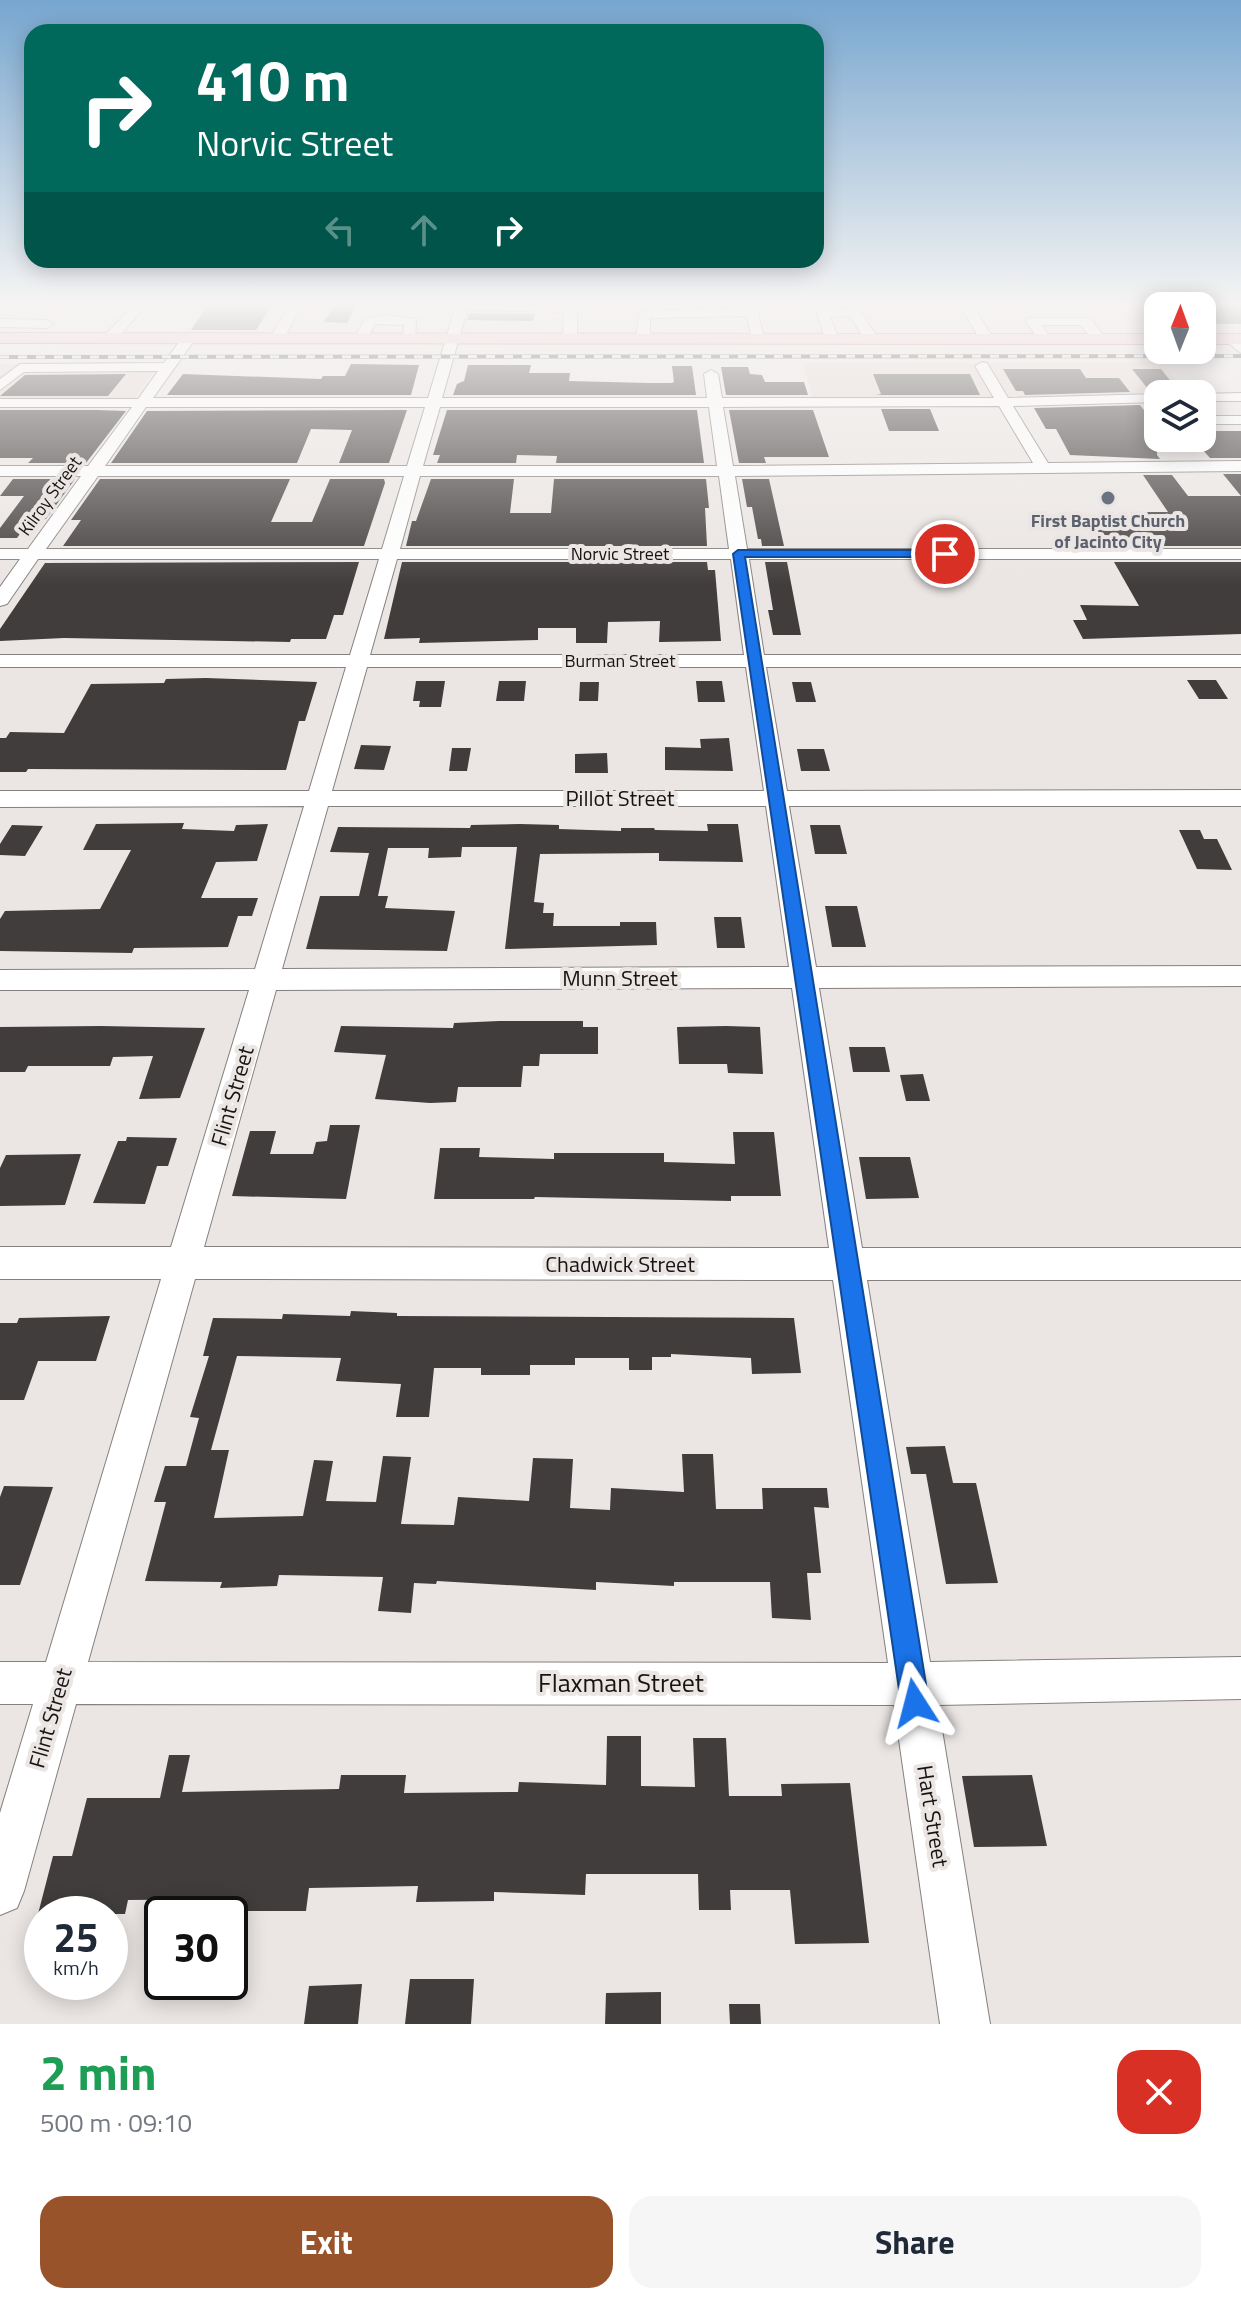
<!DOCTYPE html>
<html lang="en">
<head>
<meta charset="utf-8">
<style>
	:root { --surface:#fff; --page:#f6f6f7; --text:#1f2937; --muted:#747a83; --accent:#99532a }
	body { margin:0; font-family:"Titillium Web",sans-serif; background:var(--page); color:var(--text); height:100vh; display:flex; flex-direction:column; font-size:30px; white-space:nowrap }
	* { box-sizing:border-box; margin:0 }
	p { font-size:26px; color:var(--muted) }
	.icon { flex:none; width:44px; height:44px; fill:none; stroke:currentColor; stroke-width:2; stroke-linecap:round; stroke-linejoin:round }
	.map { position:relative; height:2024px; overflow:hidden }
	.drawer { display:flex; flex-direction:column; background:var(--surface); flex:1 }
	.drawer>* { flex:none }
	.guide { position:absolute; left:24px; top:24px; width:800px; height:244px; border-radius:24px; box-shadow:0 4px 20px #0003; background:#00695c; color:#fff; overflow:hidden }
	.needle { width:52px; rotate:1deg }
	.tools { position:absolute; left:1144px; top:292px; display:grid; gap:16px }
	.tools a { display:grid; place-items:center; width:72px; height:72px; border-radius:16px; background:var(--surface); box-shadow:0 4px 20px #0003; font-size:40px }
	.speed { position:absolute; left:24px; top:1896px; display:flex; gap:16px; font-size:40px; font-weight:700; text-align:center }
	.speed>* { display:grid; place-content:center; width:104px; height:104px; border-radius:50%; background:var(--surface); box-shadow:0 4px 20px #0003; line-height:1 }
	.speed small { font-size:20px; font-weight:400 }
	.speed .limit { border:4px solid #111; border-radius:12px; background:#fff; color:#111 }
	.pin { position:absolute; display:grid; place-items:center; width:68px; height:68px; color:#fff; margin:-34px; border:4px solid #fff; border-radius:50%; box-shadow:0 2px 8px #0007 }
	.me { position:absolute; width:88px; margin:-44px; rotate:351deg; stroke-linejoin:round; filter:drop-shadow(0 0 6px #0008) }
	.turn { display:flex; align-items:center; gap:28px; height:168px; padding:0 40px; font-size:36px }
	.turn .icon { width:104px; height:104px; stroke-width:2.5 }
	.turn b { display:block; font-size:56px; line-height:68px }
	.lanes { display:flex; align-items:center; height:76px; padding:0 40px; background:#0003; justify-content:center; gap:40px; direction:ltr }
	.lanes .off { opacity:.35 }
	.round { display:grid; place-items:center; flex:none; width:84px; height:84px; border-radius:24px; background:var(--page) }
	.head { display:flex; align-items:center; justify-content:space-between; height:136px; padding:0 40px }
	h1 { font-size:48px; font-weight:700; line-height:60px; color:#1e9e55 }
	.action { display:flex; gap:16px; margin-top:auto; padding:16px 40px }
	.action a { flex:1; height:92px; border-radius:24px; background:var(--accent); color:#fff; font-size:32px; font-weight:700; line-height:92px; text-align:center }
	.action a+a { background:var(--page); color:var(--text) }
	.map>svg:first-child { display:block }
	.built { fill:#e5d8d2 }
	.building { fill:#413d3c }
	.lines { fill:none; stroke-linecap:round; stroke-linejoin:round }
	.minor-casing { stroke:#85807e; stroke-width:2 }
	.major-casing { stroke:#a66771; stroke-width:2 }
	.minor { fill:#fff; fill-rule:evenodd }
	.major { fill:#f8bec8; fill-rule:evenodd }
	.rail-casing { stroke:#373433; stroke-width:4 }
	.rail { stroke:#ebe6e4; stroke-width:3; stroke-dasharray:9; stroke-linecap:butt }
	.route { fill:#1a73e8; stroke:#114b97; stroke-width:2 }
	.worship-dot { fill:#6b7280; stroke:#ebe6e4; stroke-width:3 }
	.labels { text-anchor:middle; stroke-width:8; stroke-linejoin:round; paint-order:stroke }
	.far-street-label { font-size:18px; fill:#161413; stroke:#ebe6e4 }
	.far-worship-label { font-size:18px; font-weight:bold; fill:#5b616d; stroke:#ebe6e4 }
	.street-label { font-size:22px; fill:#161413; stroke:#ebe6e4 }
	.near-street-label { font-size:26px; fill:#161413; stroke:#ebe6e4 }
</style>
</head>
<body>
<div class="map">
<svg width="1241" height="2024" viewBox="0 0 1241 2024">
	<rect width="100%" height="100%" fill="#ebe6e4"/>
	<path class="built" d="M 0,302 L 366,302 L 352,331 L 185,330 L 198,311 L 68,311 L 48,331 L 0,331 Z
		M 467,302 L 799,302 L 810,331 L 464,332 L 459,330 Z
		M 801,302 L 1149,302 L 1158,312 L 1158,332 L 811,331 Z
		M 1160,362 L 1188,394 L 1009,399 L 813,399 L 803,363 Z
		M 0,364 L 159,365 L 133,401 L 0,401 Z"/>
	<path class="building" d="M 210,302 L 274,302 L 256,330 L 191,330 Z
		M 1189,302 L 1241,302 L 1241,324 L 1202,324 L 1202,306 L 1193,306 Z
		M 336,303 L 358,303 L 347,323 L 324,322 Z
		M 469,313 L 535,314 L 533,321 L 467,320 Z
		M 351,364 L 419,365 L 411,395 L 167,395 L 183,374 L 321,379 L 323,376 L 345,376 Z
		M 468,365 L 531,365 L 529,373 L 570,373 L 569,381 L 649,383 L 671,383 L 674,382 L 672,366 L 692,366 L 696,395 L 453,395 L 457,384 L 464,381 Z
		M 721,367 L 748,367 L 750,374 L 762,375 L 765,382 L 804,382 L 808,395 L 726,395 Z
		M 1003,369 L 1080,369 L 1086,378 L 1119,378 L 1130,392 L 1025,395 L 1023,391 L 1016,391 Z
		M 1132,369 L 1161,369 L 1177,389 L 1148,389 Z
		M 126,374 L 108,396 L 0,396 L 25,375 Z
		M 873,374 L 970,374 L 980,395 L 876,395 L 881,394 Z
		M 1140,405 L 1158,428 L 1157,455 L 1160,459 L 1070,455 L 1056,429 L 1046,429 L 1034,408 Z
		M 881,409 L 930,409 L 939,431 L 889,431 Z
		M 0,410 L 97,410 L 126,411 L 86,463 L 28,463 L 33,458 L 0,458 Z
		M 407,410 L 389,463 L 339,463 L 352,430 L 311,429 L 297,463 L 111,463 L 147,411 Z
		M 447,410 L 697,410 L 704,463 L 556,463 L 557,456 L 517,455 L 516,463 L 437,463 L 440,455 L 433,455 Z
		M 729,410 L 813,410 L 829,457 L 764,457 L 766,463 L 739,463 Z
		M 1202,431 L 1241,431 L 1241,458 L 1210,458 L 1202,449 Z
		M 1223,474 L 1241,474 L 1241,546 L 1104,546 L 1091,525 L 1100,525 L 1098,522 L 1137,521 L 1131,512 L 1168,512 L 1143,475 L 1172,475 L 1188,496 L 1241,496 Z
		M 13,479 L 75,479 L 46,519 L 30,520 L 17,538 L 0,538 L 0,528 L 24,496 L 0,496 Z
		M 100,479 L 290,479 L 271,522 L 312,522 L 330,479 L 384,479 L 385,483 L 364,546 L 63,546 L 81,520 L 71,520 Z
		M 431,479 L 514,479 L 510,513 L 551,513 L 554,479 L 706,479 L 709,508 L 705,508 L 707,546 L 406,546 L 412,521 L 416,521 Z
		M 742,479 L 769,479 L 784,546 L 762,546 L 761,539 L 758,539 L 752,507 L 747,507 Z
		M 359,562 L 343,615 L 334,615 L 326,639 L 291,639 L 290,642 L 64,638 L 0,641 L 0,629 L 45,563 Z
		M 402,562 L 707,562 L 708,570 L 715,570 L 721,641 L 659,642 L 660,621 L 608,622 L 607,643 L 576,643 L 576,628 L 538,628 L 538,640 L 419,643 L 420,638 L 384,639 Z
		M 765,562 L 787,562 L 801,635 L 773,635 L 768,610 L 773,610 Z
		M 1114,562 L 1241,562 L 1241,634 L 1083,639 L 1073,620 L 1087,620 L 1080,605 L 1139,606 Z
		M 206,678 L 317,682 L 305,721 L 299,721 L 286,770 L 28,769 L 26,772 L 0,772 L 0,738 L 6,738 L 10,732 L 64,733 L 91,684 L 164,683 L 166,679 Z
		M 1187,680 L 1216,680 L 1228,699 L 1199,699 Z
		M 416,681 L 445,681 L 441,707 L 419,707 L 420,701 L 413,701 Z
		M 499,681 L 526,681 L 524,701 L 496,701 Z
		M 696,681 L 722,681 L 725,702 L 698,702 Z
		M 580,682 L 599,682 L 598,701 L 579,701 Z
		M 792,682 L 811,682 L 816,702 L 796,702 Z
		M 729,738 L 733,771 L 665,770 L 665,747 L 701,748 L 700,739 Z
		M 361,745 L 391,746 L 384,770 L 354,769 Z
		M 452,748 L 471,748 L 467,771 L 449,771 Z
		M 797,749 L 824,749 L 830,771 L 801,771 Z
		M 607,753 L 608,773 L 575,773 L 575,754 Z
		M 184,823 L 182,829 L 234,831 L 236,825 L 268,824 L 257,861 L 216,862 L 201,898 L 258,898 L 252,916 L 238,916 L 228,947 L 134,948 L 132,953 L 0,951 L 0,919 L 5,911 L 100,909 L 131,850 L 83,850 L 96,824 Z
		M 520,824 L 559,825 L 559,829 L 621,831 L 621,828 L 654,828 L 655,830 L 708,831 L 707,824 L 738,824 L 743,862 L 659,861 L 659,853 L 540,854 L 534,902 L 544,903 L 543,913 L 554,913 L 553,926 L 620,926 L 620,922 L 656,922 L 657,945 L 505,949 L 517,847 L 462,847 L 461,857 L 428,858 L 429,848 L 388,848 L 378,896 L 388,896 L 385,908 L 455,911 L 447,951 L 306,949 L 320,896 L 359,896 L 369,853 L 330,852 L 338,827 L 470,828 L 471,825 Z
		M 12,825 L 43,826 L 25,856 L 0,855 L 0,844 Z
		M 810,825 L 840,825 L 847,854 L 815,854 Z
		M 1179,830 L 1200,830 L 1204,839 L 1217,839 L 1232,870 L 1197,869 Z
		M 825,906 L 857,906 L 866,947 L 832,947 Z
		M 714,917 L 741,917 L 745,948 L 717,948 Z
		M 499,1021 L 583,1021 L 583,1027 L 598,1027 L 598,1054 L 540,1054 L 539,1066 L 523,1066 L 521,1087 L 458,1087 L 456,1102 L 430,1103 L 375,1099 L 386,1055 L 334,1052 L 341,1026 L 453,1028 L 454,1023 Z
		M 101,1026 L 205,1028 L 180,1098 L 139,1099 L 153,1056 L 113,1057 L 110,1066 L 28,1066 L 25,1072 L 0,1072 L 0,1027 Z
		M 726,1026 L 760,1027 L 763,1074 L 728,1073 L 727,1064 L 679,1064 L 677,1027 Z
		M 849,1047 L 885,1047 L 890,1072 L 853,1072 Z
		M 923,1074 L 930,1101 L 906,1101 L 900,1075 Z
		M 330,1125 L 360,1125 L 346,1199 L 232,1196 L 250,1131 L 276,1131 L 270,1154 L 313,1154 L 316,1142 L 327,1141 Z
		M 733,1132 L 774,1132 L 781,1196 L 731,1196 L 731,1201 L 535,1197 L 534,1199 L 434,1199 L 440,1148 L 480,1148 L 479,1157 L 554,1159 L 554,1153 L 664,1153 L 664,1162 L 735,1164 Z
		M 127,1137 L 177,1138 L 168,1166 L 157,1166 L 145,1204 L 93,1203 L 118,1141 L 126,1141 Z
		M 81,1154 L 65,1205 L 0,1206 L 0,1168 L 6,1155 Z
		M 859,1157 L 910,1157 L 919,1198 L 866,1199 Z
		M 351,1311 L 397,1313 L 397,1316 L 794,1318 L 801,1373 L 752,1374 L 751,1358 L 671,1354 L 671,1357 L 652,1357 L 652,1370 L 629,1370 L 629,1358 L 575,1358 L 575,1365 L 530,1365 L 530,1375 L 481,1375 L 481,1368 L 434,1368 L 429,1417 L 396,1417 L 401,1384 L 336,1381 L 341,1358 L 237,1356 L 211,1450 L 229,1450 L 214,1518 L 303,1516 L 314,1460 L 333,1461 L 326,1501 L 376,1502 L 383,1456 L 411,1457 L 401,1524 L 454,1525 L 458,1497 L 529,1501 L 533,1458 L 573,1459 L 570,1508 L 610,1510 L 611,1488 L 684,1492 L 682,1454 L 713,1454 L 716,1509 L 763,1509 L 762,1488 L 827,1488 L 829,1508 L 814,1507 L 821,1573 L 807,1573 L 811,1620 L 772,1618 L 770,1582 L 674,1582 L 674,1586 L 596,1582 L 596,1590 L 437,1581 L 436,1584 L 414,1583 L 411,1613 L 378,1611 L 383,1577 L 279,1575 L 277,1586 L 220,1588 L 222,1582 L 145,1581 L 166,1502 L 154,1502 L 165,1466 L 186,1466 L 199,1418 L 190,1417 L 209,1356 L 203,1356 L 213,1318 L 282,1319 L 283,1314 L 350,1316 Z
		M 110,1316 L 96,1361 L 38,1361 L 24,1400 L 0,1400 L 0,1323 L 17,1323 L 19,1318 Z
		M 945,1446 L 953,1483 L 976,1483 L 998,1583 L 946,1584 L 926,1474 L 911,1474 L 906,1447 Z
		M 4,1486 L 53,1487 L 20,1585 L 0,1585 L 0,1497 Z
		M 607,1736 L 641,1736 L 641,1786 L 695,1787 L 693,1738 L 726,1738 L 729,1796 L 782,1796 L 781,1784 L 850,1783 L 869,1943 L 795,1944 L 790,1890 L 730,1890 L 731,1910 L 699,1910 L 698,1874 L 586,1874 L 585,1895 L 494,1892 L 494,1901 L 416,1902 L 418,1886 L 309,1888 L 306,1911 L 229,1911 L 231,1899 L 128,1900 L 125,1914 L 38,1914 L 53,1856 L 72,1856 L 87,1798 L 160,1798 L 169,1755 L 190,1755 L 182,1792 L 339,1789 L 341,1775 L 406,1775 L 404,1793 L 518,1792 L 519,1782 L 606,1785 Z
		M 1032,1775 L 1047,1846 L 974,1847 L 962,1776 Z
		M 410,1979 L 474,1979 L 471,2024 L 405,2024 Z
		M 362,1984 L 358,2024 L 304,2024 L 309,1986 Z
		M 661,1992 L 661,2024 L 605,2024 L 606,1993 Z
		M 729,2004 L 760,2004 L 761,2024 L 730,2024 Z"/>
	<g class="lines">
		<g class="minor-casing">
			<path id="minor" d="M 137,302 L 149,302 L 115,341 L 105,341 L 105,335 Z
				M 457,302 L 571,305 L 577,311 L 577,338 L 570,342 L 563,338 L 564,312 L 467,310 L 442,398 L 707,398 L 704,374 L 711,370 L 718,374 L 722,398 L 994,398 L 975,366 L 982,362 L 987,363 L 1008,398 L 1158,394 L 1159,394 L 1158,402 L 1013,406 L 1048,463 L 1241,461 L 1241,471 L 735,476 L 747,549 L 1241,549 L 1241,559 L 749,559 L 764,655 L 1241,655 L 1241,667 L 766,667 L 787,791 L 1241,790 L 1241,806 L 789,806 L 816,967 L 1241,966 L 1241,986 L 819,988 L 862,1248 L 1241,1248 L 1241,1280 L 867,1280 L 930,1662 L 1241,1657 L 1241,1699 L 938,1705 L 990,2024 L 940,2024 L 894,1705 L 76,1704 L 24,1891 L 17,1908 L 0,1915 L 0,1813 L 33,1704 L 0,1704 L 0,1662 L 46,1662 L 161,1279 L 0,1279 L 0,1247 L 171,1247 L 249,990 L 0,990 L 0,970 L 255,969 L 304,806 L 0,807 L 0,791 L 309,791 L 346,667 L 0,667 L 0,655 L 350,655 L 379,559 L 38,559 L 7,604 L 0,606 L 0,587 L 20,559 L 0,559 L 0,549 L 28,549 L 81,476 L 0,476 L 0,466 L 88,466 L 132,407 L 0,407 L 0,399 L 138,399 L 158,371 L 24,372 L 0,390 L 0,379 L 20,364 L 164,363 L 184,335 L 189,334 L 196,338 L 153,398 L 428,398 ZM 999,406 L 1033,463 L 733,466 L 723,407 ZM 146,407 L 425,407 L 407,466 L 105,466 ZM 440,407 L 709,407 L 717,466 L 423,466 ZM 98,476 L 404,476 L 382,549 L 46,549 ZM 420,476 L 719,476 L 729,549 L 400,549 ZM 397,559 L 731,559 L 744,655 L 370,655 ZM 367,667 L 746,667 L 764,791 L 332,791 ZM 328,806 L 766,806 L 789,967 L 282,969 ZM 792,988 L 829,1248 L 204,1247 L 276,990 ZM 195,1279 L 833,1280 L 888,1663 L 88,1662 Z
				M 958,302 L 970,302 L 993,338 L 991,341 L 981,341 Z
				M 1146,302 L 1159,302 L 1163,306 L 1158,306 L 1158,312 Z
				M 293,306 L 299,310 L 284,338 L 272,341 L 270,338 L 289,307 Z
				M 752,308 L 758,312 L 764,341 L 752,338 L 747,316 L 650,318 L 650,338 L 643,342 L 636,338 L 640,311 Z
				M 854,308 L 858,309 L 878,338 L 876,341 L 866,341 L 850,316 L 830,317 L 838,338 L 826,341 L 817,313 L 819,310 Z
				M 388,315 L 416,319 L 415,341 L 403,338 L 404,325 L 375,324 L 366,341 L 356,341 L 354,338 L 366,318 Z
				M 1027,318 L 1090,318 L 1106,339 L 1094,342 L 1081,325 L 1041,325 L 1051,338 L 1039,341 L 1026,321 Z
				M 0,319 L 47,320 L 53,324 L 47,328 L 0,327 Z
				M 1230,335 L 1241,342 L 1241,353 L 1223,339 Z
				M 1241,393 L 1241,401 L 1202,401 L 1202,394 L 1197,394 Z
				M 1202,416 L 1241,416 L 1241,424 L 1202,424 Z"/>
		</g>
		<g class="major-casing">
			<path id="major" d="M 0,333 L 1158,334 L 1158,344 L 0,343 Z
				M 1202,334 L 1241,334 L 1241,344 L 1202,344 Z"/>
		</g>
		<use href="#minor" class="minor"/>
		<use href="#major" class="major"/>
		<g class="rail-casing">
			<path id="rail" d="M 0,357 L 1241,356"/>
		</g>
		<use href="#rail" class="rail"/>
	</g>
	<linearGradient id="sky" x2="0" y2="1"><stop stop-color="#77a6cf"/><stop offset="0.52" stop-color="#f6f4f3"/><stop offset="1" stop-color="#f6f4f3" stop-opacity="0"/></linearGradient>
	<rect width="1241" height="585" fill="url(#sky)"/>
	<path class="route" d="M 738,550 L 945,550 L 951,554 L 945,557 L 745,557 L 929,1703 L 925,1713 L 915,1717 L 905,1713 L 901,1703 L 733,554 Z"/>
	<circle class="worship-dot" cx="1108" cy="498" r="8"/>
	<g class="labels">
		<g class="far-street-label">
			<text transform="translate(50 496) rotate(-54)" y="6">Kilroy Street</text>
			<text x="620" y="560">Norvic Street</text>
			<text x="620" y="667">Burman Street</text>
		</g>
		<g class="far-worship-label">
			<text x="1108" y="527">First Baptist Church<tspan x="1108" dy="21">of Jacinto City</tspan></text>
		</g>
		<g class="street-label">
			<text x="620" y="806">Pillot Street</text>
			<text x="620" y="986">Munn Street</text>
			<text transform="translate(232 1096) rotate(-74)" y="8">Flint Street</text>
			<text x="620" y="1272">Chadwick Street</text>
			<text transform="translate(50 1718) rotate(-74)" y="8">Flint Street</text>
			<text transform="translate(933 1816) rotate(81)" y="8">Hart Street</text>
		</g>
		<g class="near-street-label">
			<text x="621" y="1692">Flaxman Street</text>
		</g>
	</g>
</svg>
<div class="tools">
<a><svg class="needle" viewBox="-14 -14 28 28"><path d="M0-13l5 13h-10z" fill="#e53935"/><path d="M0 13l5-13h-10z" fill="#747a83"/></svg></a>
<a><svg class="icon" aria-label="layers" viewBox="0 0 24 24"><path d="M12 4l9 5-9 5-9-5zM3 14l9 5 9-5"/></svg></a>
</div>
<div class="speed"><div>25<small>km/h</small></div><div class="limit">30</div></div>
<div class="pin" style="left:945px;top:554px;background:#d93025"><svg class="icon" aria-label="arrive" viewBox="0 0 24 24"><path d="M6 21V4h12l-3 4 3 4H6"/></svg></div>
<svg class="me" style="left:915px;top:1703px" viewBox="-20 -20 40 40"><path d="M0-17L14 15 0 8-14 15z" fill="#1a73e8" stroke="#fff" stroke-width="4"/></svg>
<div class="guide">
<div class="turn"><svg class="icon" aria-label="right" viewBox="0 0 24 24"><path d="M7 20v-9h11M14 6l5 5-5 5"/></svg><div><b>410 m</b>Norvic Street</div></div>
<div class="lanes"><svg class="icon off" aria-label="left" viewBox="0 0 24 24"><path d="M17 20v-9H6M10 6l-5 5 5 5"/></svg><svg class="icon off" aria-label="ahead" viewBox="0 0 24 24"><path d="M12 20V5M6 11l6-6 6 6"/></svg><svg class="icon" aria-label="right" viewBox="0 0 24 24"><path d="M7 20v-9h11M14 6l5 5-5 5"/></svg></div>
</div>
</div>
<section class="drawer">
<div class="head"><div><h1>2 min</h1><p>500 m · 09:10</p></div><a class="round" style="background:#d93025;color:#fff"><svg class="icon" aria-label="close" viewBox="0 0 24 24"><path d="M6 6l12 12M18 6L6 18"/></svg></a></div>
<div class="action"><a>Exit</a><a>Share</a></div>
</section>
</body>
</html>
